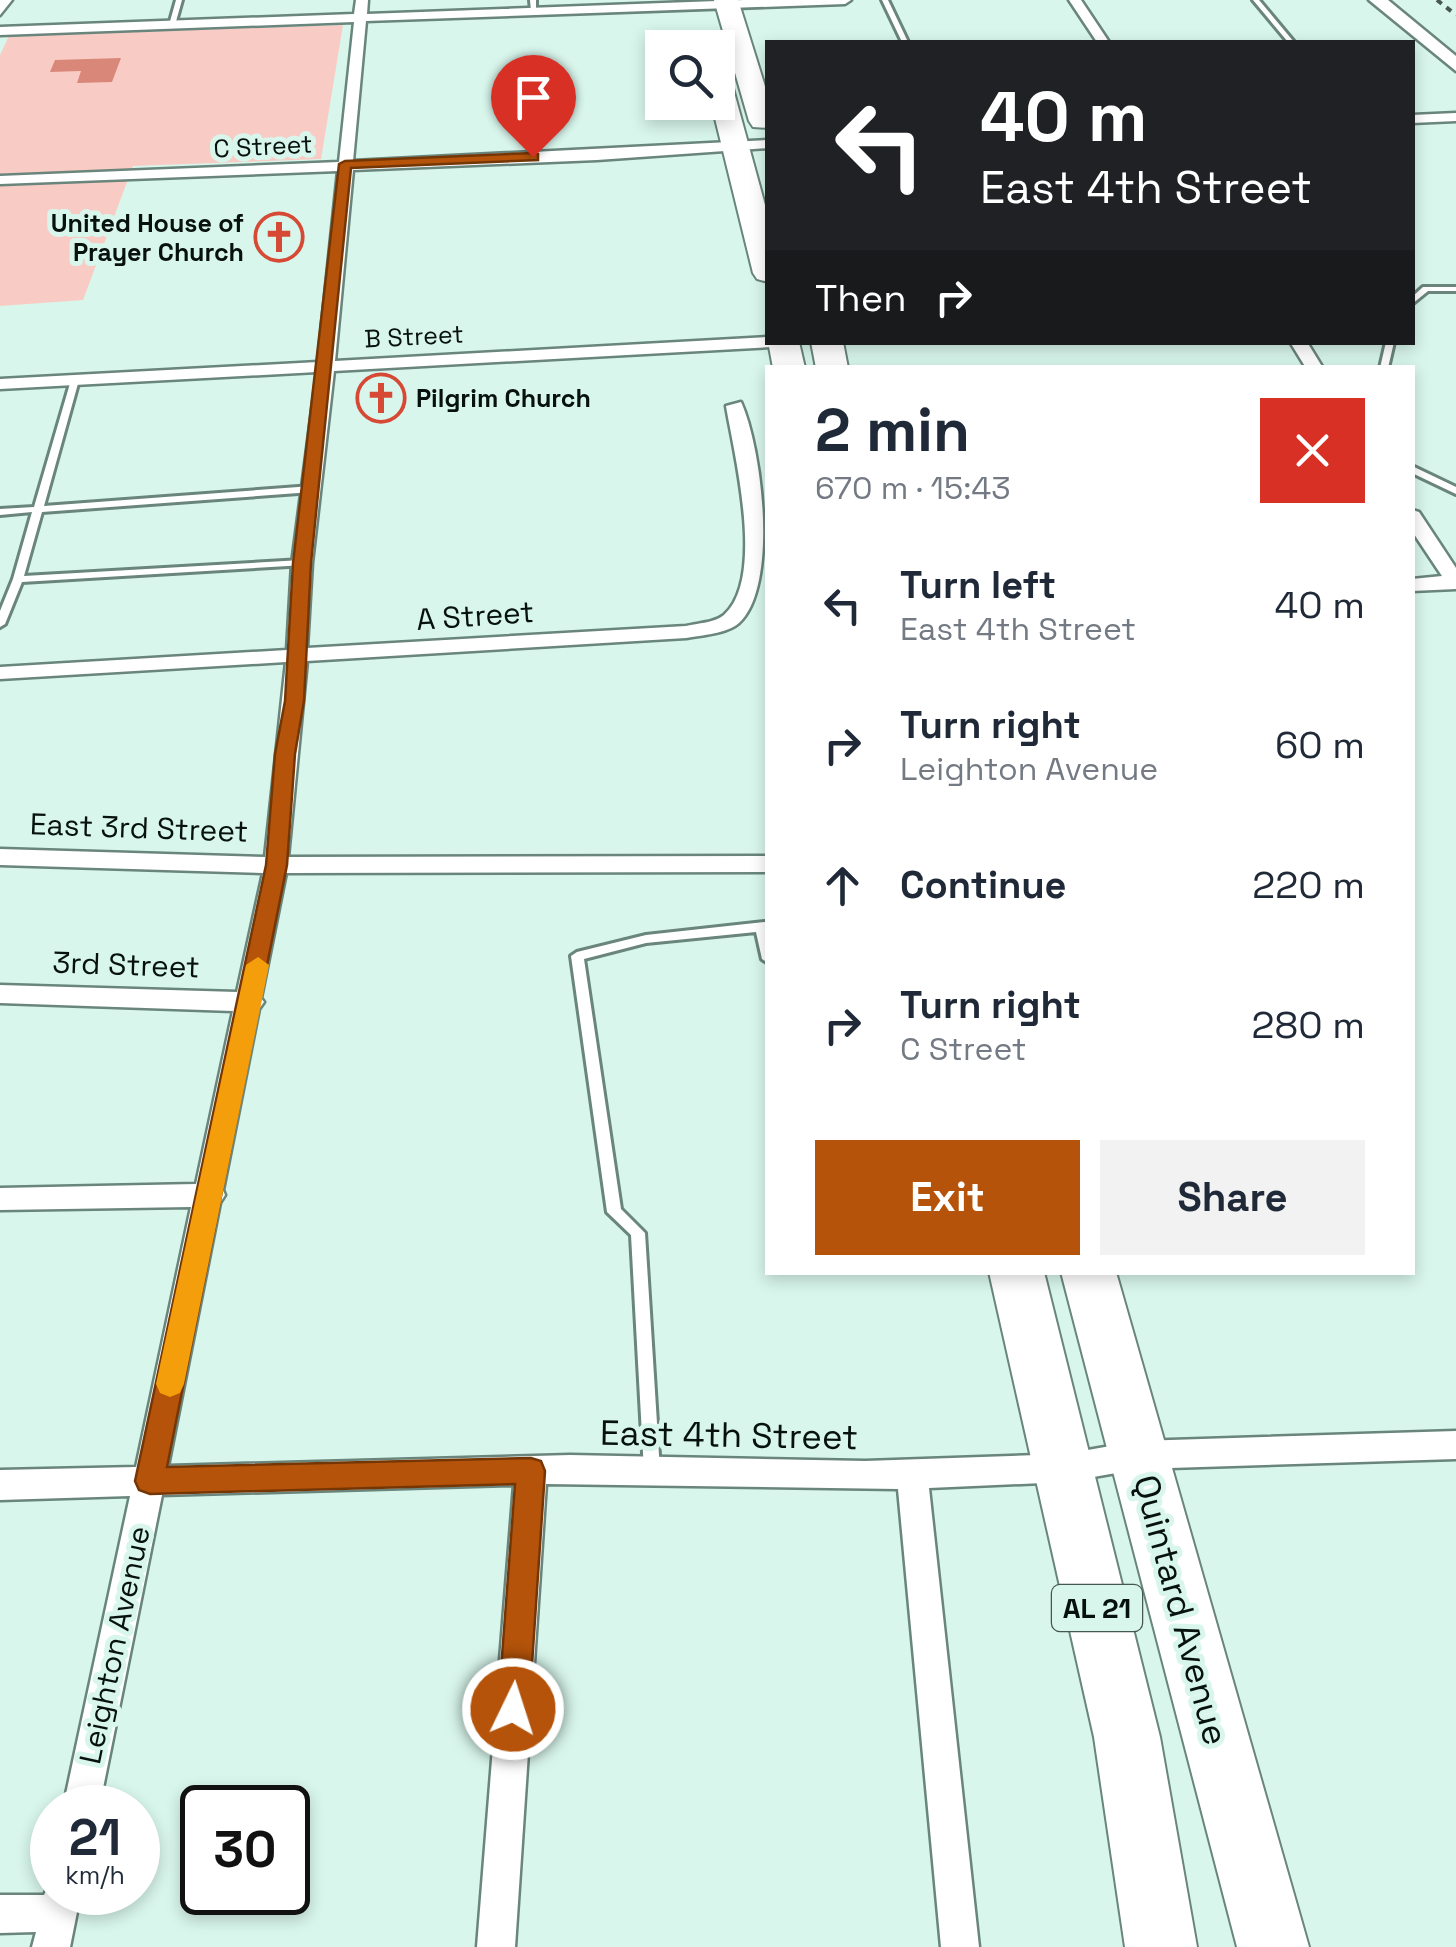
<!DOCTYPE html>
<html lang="en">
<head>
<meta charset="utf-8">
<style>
	:root { --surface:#fff; --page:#f2f2f3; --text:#1f2937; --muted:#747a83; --accent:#b45309 }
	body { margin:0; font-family:"Space Grotesk",sans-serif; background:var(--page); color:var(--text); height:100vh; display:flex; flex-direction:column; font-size:38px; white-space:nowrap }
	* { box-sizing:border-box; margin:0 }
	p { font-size:32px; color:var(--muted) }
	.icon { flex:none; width:55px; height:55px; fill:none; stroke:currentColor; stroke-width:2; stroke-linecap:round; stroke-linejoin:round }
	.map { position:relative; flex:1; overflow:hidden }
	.panel { position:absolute; left:765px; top:365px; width:650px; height:910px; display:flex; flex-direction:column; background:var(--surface); border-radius:0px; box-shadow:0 5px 15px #0003 }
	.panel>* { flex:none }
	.hud { position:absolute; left:765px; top:40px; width:650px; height:305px; border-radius:0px; box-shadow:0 5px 15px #0003; background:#202124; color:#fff; overflow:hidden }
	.buttons { position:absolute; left:645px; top:30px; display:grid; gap:20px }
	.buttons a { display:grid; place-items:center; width:90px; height:90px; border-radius:0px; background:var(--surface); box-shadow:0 5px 15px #0003; font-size:50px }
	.speed { position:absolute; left:30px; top:1785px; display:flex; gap:20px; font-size:50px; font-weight:700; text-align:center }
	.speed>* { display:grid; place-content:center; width:130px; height:130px; border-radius:50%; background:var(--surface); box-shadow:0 5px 15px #0003; line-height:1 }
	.speed small { font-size:25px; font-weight:400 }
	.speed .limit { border:5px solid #111; border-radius:15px; background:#fff; color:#111 }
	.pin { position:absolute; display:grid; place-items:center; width:85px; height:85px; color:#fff; margin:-102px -42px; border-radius:50% 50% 50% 0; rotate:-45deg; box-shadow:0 0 10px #0007 }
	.pin .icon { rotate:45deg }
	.me { position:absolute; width:110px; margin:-55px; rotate:4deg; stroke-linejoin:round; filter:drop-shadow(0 0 8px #0008) }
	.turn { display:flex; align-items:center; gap:35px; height:210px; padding:0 50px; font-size:45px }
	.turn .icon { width:130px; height:130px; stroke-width:2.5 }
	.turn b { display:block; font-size:70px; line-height:85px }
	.then { display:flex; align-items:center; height:95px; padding:0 50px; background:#0003; gap:20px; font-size:38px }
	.round { display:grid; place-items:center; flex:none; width:105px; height:105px; border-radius:0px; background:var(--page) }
	.summary { display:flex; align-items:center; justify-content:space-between; height:170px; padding:0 50px }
	h1 { font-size:60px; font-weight:600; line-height:75px }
	.primary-button { display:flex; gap:20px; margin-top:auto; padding:20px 50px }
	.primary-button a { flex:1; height:115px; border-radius:0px; background:var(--accent); color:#fff; font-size:40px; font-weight:600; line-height:115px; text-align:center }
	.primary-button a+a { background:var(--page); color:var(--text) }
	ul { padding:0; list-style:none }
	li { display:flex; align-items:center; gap:30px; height:140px; padding:0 50px }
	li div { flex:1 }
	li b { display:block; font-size:38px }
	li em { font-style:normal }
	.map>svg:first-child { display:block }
	.green { fill:#f8ccc4 }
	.water { fill:#d88779 }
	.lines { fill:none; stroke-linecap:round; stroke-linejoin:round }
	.lane-casing { stroke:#69857c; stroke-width:6 }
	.street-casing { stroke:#69857c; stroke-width:5 }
	.secondary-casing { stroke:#69857c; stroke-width:5 }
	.highway-casing { stroke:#69857c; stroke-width:4 }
	.lane { fill:#fff; fill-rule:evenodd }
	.street { fill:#fff; fill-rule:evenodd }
	.secondary { fill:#fff; fill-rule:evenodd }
	.highway { fill:#fff; fill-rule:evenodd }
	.rail { stroke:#475852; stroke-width:4; stroke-dasharray:6 6; stroke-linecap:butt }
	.route { fill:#b45309; stroke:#753606; stroke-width:2.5 }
	.slow { fill:#f59e0b }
	.labels { text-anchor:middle; stroke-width:10; stroke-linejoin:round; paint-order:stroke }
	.far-street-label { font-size:25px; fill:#07120e; stroke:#d8f6ec }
	.far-poi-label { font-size:25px; font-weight:bold; fill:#07120e; stroke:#d8f6ec; text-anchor:end }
	.shield { fill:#d8f6ec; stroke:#465651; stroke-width:2.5 }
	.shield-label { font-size:28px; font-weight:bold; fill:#07120e }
	.street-label { font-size:30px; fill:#07120e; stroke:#d8f6ec }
	.near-street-label { font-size:35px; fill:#07120e; stroke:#d8f6ec }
</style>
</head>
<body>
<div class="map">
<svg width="1456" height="1947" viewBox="0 0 1456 1947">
	<rect width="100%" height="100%" fill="#d8f6ec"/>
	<path class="green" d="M 343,25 L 321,159 L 133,166 L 83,300 L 0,306 L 0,55 L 9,36 Z"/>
	<path class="water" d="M 121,58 L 112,82 L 77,83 L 81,71 L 50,72 L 55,60 Z"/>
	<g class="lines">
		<g class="lane-casing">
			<path id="lane" d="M 176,0 L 182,0 L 175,25 L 172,27 L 169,25 Z
				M 530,0 L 536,0 L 536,12 L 531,11 Z
				M 882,0 L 888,0 L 908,42 L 902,42 Z
				M 1253,0 L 1259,0 L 1294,42 L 1288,42 Z
				M 1423,287 L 1456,287 L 1456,291 L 1428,291 L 1412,304 L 1412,297 Z
				M 1386,342 L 1394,342 L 1388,368 L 1380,368 Z
				M 75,377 L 79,380 L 44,506 L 312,486 L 317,489 L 312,492 L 42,512 L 24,576 L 302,560 L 305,561 L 305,565 L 22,582 L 5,624 L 0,627 L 0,611 L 13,579 L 32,512 L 0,515 L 0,509 L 34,507 L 71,380 Z
				M 1412,466 L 1456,487 L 1456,494 L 1412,473 Z
				M 765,922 L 768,922 L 768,963 L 762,959 L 756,932 L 646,943 L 584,959 L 621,1209 L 645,1233 L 660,1471 L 658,1476 L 652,1478 L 646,1476 L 644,1471 L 631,1235 L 607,1212 L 571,956 L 577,952 L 646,935 Z"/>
		</g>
		<g class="street-casing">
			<path id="street" d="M 0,0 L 12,0 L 0,15 Z
				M 356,0 L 368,0 L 367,14 L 744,0 L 851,0 L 845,4 L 366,21 L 353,161 L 768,140 L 768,148 L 597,160 L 353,170 L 335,361 L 768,337 L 768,342 L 779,342 L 771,347 L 334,371 L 312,563 L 307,648 L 686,626 C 698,623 714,623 724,615 C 766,578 734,454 726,406 L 741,402 C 762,448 779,586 739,623 C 726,634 702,635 686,638 L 307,661 L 288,857 L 768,856 L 768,872 L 286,873 L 261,998 L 264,1002 L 259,1009 L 223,1190 L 225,1195 L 220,1203 L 168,1466 L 570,1455 L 865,1461 L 1065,1454 L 1139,1441 L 1456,1431 L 1456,1459 L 1139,1469 L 1065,1482 L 929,1488 L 979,1947 L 941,1947 L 898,1489 L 546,1484 L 515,1947 L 477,1947 L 514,1485 L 162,1495 L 99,1808 L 63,1808 L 130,1496 L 0,1500 L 0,1470 L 136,1467 L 191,1207 L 0,1210 L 0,1188 L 196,1184 L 233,1011 L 0,1003 L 0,985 L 237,992 L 263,873 L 0,865 L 0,849 L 265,857 L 286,662 L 0,679 L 0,667 L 287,650 L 292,563 L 317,372 L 0,389 L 0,379 L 318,362 L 338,171 L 0,184 L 0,176 L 339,162 L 354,22 L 0,35 L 0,27 L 354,14 Z
				M 1069,0 L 1081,0 L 1109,42 L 1097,42 Z
				M 1456,113 L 1456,121 L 1412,123 L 1412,115 Z
				M 1290,342 L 1307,342 L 1323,368 L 1306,368 Z
				M 1412,510 L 1419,512 L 1456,568 L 1456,589 L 1412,591 L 1412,579 L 1442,576 L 1412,531 Z
				M 52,1878 L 52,1892 L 81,1892 L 70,1947 L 32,1947 L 36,1932 L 0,1933 L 0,1895 L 44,1895 Z"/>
		</g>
		<g class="secondary-casing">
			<path id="secondary" d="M 1369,0 L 1388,0 L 1456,56 L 1456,71 Z"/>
		</g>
		<g class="highway-casing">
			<path id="highway" d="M 714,0 L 738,0 L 768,96 L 768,128 L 753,127 L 749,121 Z
				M 718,73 L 731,81 L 768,216 L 768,282 L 757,279 L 753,273 L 711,102 L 718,102 Z
				M 768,341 L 799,342 L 805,368 L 773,368 Z
				M 811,342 L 843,342 L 848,368 L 816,368 Z
				M 989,1272 L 1044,1272 L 1160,1737 L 1197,1947 L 1125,1947 L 1094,1737 Z
				M 1061,1272 L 1116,1272 L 1309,1947 L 1237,1947 Z"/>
		</g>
		<use href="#lane" class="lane"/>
		<use href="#street" class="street"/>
		<use href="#secondary" class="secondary"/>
		<use href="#highway" class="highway"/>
		<path class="rail" d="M 1437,0 L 1456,15"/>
	</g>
	<path class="route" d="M 533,153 L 538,154 L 538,160 L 351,168 L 311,563 L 304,701 L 295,754 L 287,865 L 167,1467 L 531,1458 L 541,1461 L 545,1471 L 529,1709 L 524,1720 L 513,1724 L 502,1720 L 498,1709 L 515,1484 L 150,1494 L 139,1490 L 135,1481 L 266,865 L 275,754 L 285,701 L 293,563 L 339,164 L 345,161 Z"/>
	<path class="slow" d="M 258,957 L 269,965 L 184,1384 L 180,1393 L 170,1397 L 160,1393 L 156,1384 L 246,965 Z"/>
	<defs>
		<g id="church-ring" transform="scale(2.5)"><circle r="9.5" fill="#d8f6ec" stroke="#d54935" stroke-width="1.5"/><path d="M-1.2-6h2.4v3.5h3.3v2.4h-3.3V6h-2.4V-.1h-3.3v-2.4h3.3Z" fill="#d54935"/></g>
	</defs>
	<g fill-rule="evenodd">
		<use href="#church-ring" x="279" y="237"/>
		<use href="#church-ring" x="381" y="398"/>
	</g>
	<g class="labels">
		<g class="far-street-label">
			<text transform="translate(263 146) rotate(-3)" y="9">C Street</text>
			<text transform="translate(414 336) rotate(-3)" y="9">B Street</text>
		</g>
		<g class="far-poi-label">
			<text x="244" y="232">United House of<tspan x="244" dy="29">Prayer Church</tspan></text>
			<text x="416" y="407" text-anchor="start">Pilgrim Church</text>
		</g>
		<rect class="shield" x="1052" y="1585" width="90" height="46" rx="8"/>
		<g class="shield-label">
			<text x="1097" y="1618">AL 21</text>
		</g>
		<g class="street-label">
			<text transform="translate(475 616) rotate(-4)" y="10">A Street</text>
			<text transform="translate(139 828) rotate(2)" y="10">East 3rd Street</text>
			<text transform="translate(126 965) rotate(2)" y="10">3rd Street</text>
			<text transform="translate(115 1645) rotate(-78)" y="10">Leighton Avenue</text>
		</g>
		<g class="near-street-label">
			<text transform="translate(729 1435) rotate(1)" y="12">East 4th Street</text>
			<text transform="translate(1181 1610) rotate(75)" y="12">Quintard Avenue</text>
		</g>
	</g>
</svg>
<div class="buttons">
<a><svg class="icon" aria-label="search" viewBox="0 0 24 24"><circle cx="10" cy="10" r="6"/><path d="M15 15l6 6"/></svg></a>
</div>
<div class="speed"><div>21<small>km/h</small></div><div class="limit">30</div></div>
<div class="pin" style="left:533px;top:157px;background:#d93025"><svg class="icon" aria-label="arrive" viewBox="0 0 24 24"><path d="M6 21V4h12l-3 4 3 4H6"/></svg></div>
<svg class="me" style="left:513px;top:1709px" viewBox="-20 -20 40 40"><circle r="17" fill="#b45309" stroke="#fff" stroke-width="3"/><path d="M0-11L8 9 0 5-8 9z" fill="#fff"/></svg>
<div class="hud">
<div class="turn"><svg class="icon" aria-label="left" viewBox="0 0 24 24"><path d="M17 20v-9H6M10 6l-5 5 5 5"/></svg><div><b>40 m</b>East 4th Street</div></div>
<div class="then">Then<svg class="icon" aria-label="right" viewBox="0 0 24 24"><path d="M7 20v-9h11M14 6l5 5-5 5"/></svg></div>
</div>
<section class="panel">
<div class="summary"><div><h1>2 min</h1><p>670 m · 15:43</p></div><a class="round" style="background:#d93025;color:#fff"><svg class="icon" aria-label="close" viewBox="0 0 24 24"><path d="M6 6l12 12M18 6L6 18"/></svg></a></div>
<ul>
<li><svg class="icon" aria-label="left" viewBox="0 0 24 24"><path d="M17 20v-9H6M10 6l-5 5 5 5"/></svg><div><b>Turn left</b><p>East 4th Street</p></div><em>40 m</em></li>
<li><svg class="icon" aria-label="right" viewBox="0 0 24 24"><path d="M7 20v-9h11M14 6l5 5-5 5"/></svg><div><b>Turn right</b><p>Leighton Avenue</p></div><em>60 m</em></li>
<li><svg class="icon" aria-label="ahead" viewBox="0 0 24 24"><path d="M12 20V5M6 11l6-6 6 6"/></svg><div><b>Continue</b></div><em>220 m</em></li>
<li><svg class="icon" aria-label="right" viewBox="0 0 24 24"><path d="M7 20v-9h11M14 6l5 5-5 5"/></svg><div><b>Turn right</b><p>C Street</p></div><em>280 m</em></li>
</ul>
<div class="primary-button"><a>Exit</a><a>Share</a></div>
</section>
</div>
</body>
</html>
